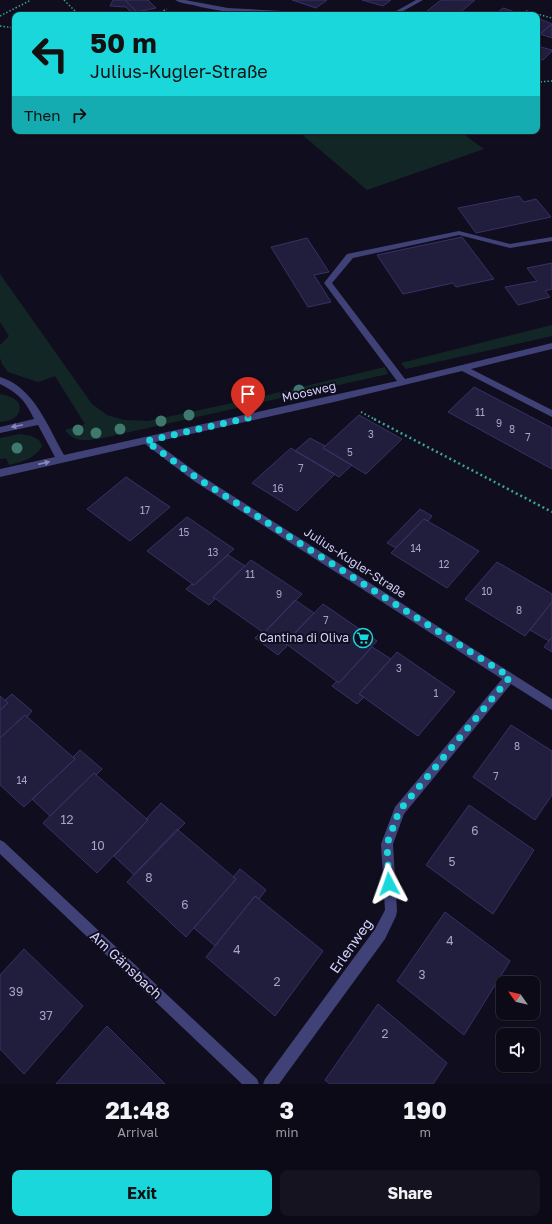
<!DOCTYPE html>
<html lang="en">
<head>
<meta charset="utf-8">
<style>
	:root { --surface:#0c0a16; --page:#15131f; --text:#f1f3f6; --muted:#9a9aa1; --line:#2c2b35; --accent:#1ad7dc }
	body { margin:0; font-family:"Golos Text",sans-serif; background:var(--page); color:var(--text); height:100vh; display:flex; flex-direction:column; font-size:15px; white-space:nowrap }
	* { box-sizing:border-box; margin:0 }
	p { font-size:13px; color:var(--muted) }
	.icon { flex:none; width:22px; height:22px; fill:none; stroke:currentColor; stroke-width:2; stroke-linecap:round; stroke-linejoin:round }
	.map { position:relative; height:1084px; overflow:hidden }
	.panel { display:flex; flex-direction:column; background:var(--surface); flex:1 }
	.panel>* { flex:none }
	.top-card { position:absolute; left:12px; top:12px; width:528px; height:122px; border-radius:8px; box-shadow:0 1px 3px #0004,0 0 0 1px var(--line); background:#1ad7dc; color:#111; overflow:hidden }
	.needle { width:26px; rotate:304deg }
	.controls { position:absolute; left:496px; top:976px; display:grid; gap:8px }
	.controls a { display:grid; place-items:center; width:44px; height:44px; border-radius:8px; background:var(--surface); box-shadow:0 1px 3px #0004,0 0 0 1px var(--line); font-size:20px }
	.pin { position:absolute; display:grid; place-items:center; width:34px; height:34px; color:#fff; margin:-41px -17px; border-radius:50% 50% 50% 0; rotate:-45deg; box-shadow:0 0 4px #0007 }
	.pin .icon { rotate:45deg }
	.me { position:absolute; width:44px; margin:-22px; rotate:356deg; stroke-linejoin:round; filter:drop-shadow(0 0 3px #0008) }
	.turn { display:flex; align-items:center; gap:14px; height:84px; padding:0 12px; font-size:18px }
	.turn .icon { width:52px; height:52px; stroke-width:2.5 }
	.turn b { display:block; font-size:28px; line-height:34px }
	.then { display:flex; align-items:center; height:38px; padding:0 12px; background:#0003; gap:8px; font-size:15px }
	.eta { display:flex; justify-content:space-evenly; align-items:center; height:68px; text-align:center }
	.eta b { font-size:24px; font-weight:700; line-height:28px }
	.primary-button { display:flex; gap:8px; margin-top:auto; padding:8px 12px }
	.primary-button a { flex:1; height:46px; border-radius:8px; background:var(--accent); color:#111; font-size:16px; font-weight:700; line-height:46px; text-align:center }
	.primary-button a+a { background:var(--page); color:var(--text) }
	.map>svg:first-child { display:block }
	.green { fill:#122725 }
	.building { fill:#211d3c; stroke:#383166 }
	.lines { fill:none; stroke-linecap:round; stroke-linejoin:round }
	.path-far2 { stroke:#3ba395; stroke-width:1.5; stroke-dasharray:1.5 2; stroke-linecap:butt }
	.path-far1 { stroke:#3ba395; stroke-width:2; stroke-dasharray:1.5 2.5; stroke-linecap:butt }
	.path { stroke:#3ba395; stroke-width:2.5; stroke-dasharray:2 3; stroke-linecap:butt }
	.minor { fill:#3f4177; fill-rule:evenodd }
	.tree { fill:#3f796d }
	.oneway { fill:#8889b8 }
	.route { stroke:#1ad7dc; stroke-width:7; stroke-dasharray:0 12.6 }
	.labels { text-anchor:middle; stroke-width:4; stroke-linejoin:round; paint-order:stroke }
	.number-label { font-size:10px; fill:#a6a4ca }
	.street-label { font-size:12px; fill:#d2d1fa; stroke:#100e1e }
	.poi-label { font-size:12px; fill:#d2d1fa; stroke:#100e1e; text-anchor:end }
	.near-number-label { font-size:12px; fill:#a6a4ca }
	.near-street-label { font-size:14px; fill:#d2d1fa; stroke:#100e1e }
</style>
</head>
<body>
<div class="map">
<svg width="552" height="1084" viewBox="0 0 552 1084">
	<rect width="100%" height="100%" fill="#100e1e"/>
	<path class="green" d="M 298,131 L 459,131 L 484,149 L 367,190 Z
		M 0,274 L 92,404 L 107,415 L 124,420 L 148,421 L 242,401 L 385,367 L 388,374 L 103,438 C 88,440 75,444 65,430 L 85,424 L 55,376 L 38,382 L 8,372 L 2,364 L 0,358 L 0,345 L 9,336 L 0,322 Z
		M 552,325 L 552,336 L 406,369 L 401,363 Z
		M 0,394 C 9,396 23,399 19,412 C 18,415 16,417 13,419 C 9,421 4,421 0,422 Z
		M 20,434 L 31,436 L 39,440 L 42,446 C 36,458 22,462 9,465 L 6,458 L 0,459 L 0,438 Z"/>
	<path class="building" d="M 113,0 L 125,0 L 137,12 L 132,13 L 126,7 L 110,6 Z
		M 125,0 L 148,0 L 156,8 L 137,12 Z
		M 292,0 L 327,0 L 316,8 Z
		M 362,0 L 391,0 L 383,6 Z
		M 441,0 L 475,0 L 457,15 L 422,15 Z
		M 503,8 L 515,12 L 511,15 L 494,15 Z
		M 540,19 L 552,24 L 540,34 L 537,33 L 537,22 Z
		M 552,24 L 552,38 L 540,34 Z
		M 537,46 L 552,50 L 552,51 L 543,60 L 537,59 Z
		M 519,196 L 524,202 L 536,199 L 551,217 L 476,233 L 458,208 Z
		M 462,237 L 494,279 L 456,287 L 453,283 L 403,294 L 377,255 Z
		M 307,238 L 329,272 L 314,275 L 331,302 L 308,307 L 271,247 Z
		M 552,263 L 552,289 L 545,291 L 550,297 L 518,305 L 505,287 L 537,281 L 527,268 Z
		M 474,387 L 552,428 L 552,469 L 448,412 Z
		M 359,415 L 402,439 L 366,474 L 323,448 Z
		M 310,438 L 325,446 L 323,448 L 352,465 L 339,477 L 295,451 Z
		M 291,448 L 335,474 L 297,511 L 252,483 Z
		M 126,477 L 170,507 L 130,541 L 87,509 Z
		M 420,509 L 432,516 L 428,521 L 424,519 L 396,548 L 387,543 Z
		M 187,517 L 234,549 L 194,585 L 147,551 Z
		M 424,519 L 479,551 L 447,588 L 391,553 Z
		M 228,555 L 245,566 L 213,597 L 215,599 L 209,605 L 186,589 L 192,584 L 194,585 Z
		M 251,560 L 302,594 L 264,633 L 213,597 Z
		M 497,562 L 552,594 L 552,602 L 525,636 L 465,599 Z
		M 295,600 L 314,613 L 285,643 L 287,646 L 278,655 L 255,638 L 262,631 L 264,633 Z
		M 552,602 L 552,637 L 549,641 L 530,630 Z
		M 323,604 L 377,641 L 339,683 L 285,643 Z
		M 552,637 L 552,652 L 544,647 Z
		M 372,647 L 391,659 L 359,694 L 364,697 L 357,704 L 332,686 L 337,681 L 339,683 Z
		M 397,652 L 455,692 L 418,736 L 359,694 Z
		M 12,694 L 32,711 L 27,717 L 25,715 L 0,738 L 0,710 L 8,703 L 5,700 Z
		M 0,696 L 8,703 L 0,710 Z
		M 25,715 L 75,759 L 24,807 L 0,785 L 0,738 Z
		M 511,725 L 552,751 L 552,795 L 535,820 L 473,777 Z
		M 80,750 L 102,769 L 96,775 L 94,773 L 50,816 L 32,799 L 75,759 L 73,757 Z
		M 94,773 L 148,820 L 97,873 L 43,823 Z
		M 161,803 L 185,823 L 134,875 L 114,856 L 148,820 L 146,819 Z
		M 469,805 L 534,850 L 493,914 L 426,865 Z
		M 177,829 L 236,879 L 186,937 L 127,882 Z
		M 240,869 L 266,890 L 259,899 L 255,896 L 215,946 L 194,928 L 236,879 L 233,877 Z
		M 255,896 L 323,951 L 275,1016 L 206,957 Z
		M 445,912 L 510,961 L 464,1035 L 397,981 Z
		M 24,949 L 83,1006 L 24,1074 L 0,1049 L 0,975 Z
		M 378,1004 L 447,1063 L 433,1084 L 330,1084 L 325,1080 Z
		M 107,1026 L 165,1084 L 56,1084 Z"/>
	<g class="lines">
		<path class="path-far2" d="M 64,0 L 79,15
			M 526,11 L 552,18
			M 154,15 L 167,9
			M 0,16 L 31,0
			M 0,26 L 15,28
			M 537,82 L 552,81"/>
		<path class="path-far1" d="M 361,412 L 376,420"/>
		<path class="path" d="M 374,419 L 552,512"/>
		<path class="minor" d="M 175,0 L 185,0 L 228,8 L 319,13 L 322,15 C 279,15 234,16 193,5 C 187,4 180,3 175,0 Z
			M 416,0 L 423,0 L 396,15 L 389,15 Z
			M 459,231 L 510,244 L 552,237 L 552,241 L 510,248 L 459,235 L 353,258 L 332,283 L 405,379 L 552,343 L 552,349 L 471,369 L 552,410 L 552,417 L 462,371 L 334,402 L 155,442 L 200,475 L 552,699 L 552,710 L 511,684 L 404,814 L 393,844 L 397,911 L 396,916 L 385,939 L 279,1084 L 263,1084 L 265,1079 L 375,929 L 385,910 L 381,844 L 395,807 L 502,679 L 194,481 L 145,444 L 0,477 L 0,469 L 55,457 L 38,425 L 0,433 L 0,427 L 34,419 C 25,400 19,394 0,384 L 0,377 C 34,387 48,427 64,455 L 397,381 L 324,283 L 347,254 Z
			M 0,840 L 4,842 L 257,1079 L 259,1084 L 242,1084 L 0,854 Z"/>
	</g>
	<g class="tree">
		<circle cx="299" cy="390" r="5.5"/>
		<circle cx="189" cy="415" r="5.5"/>
		<circle cx="161" cy="421" r="5.5"/>
		<circle cx="120" cy="429" r="5.5"/>
		<circle cx="78" cy="430" r="5.5"/>
		<circle cx="96" cy="433" r="5.5"/>
		<circle cx="17" cy="448" r="5.5"/>
	</g>
	<defs><path id="oneway-solid" d="M-6-.8H1V-3.2L6.5 0L1 3.2V.8H-6Z"/></defs>
	<g class="oneway">
		<use href="#oneway-solid" transform="translate(17 426) rotate(168)"/>
		<use href="#oneway-solid" transform="translate(44 463) rotate(-13)"/>
	</g>
	<g class="lines">
		<path class="route" d="M 248,418 L 146,441 L 197,478 L 510,677 L 399,811 L 387,844 L 389,884"/>
	</g>
	<defs>
		<g id="supermarket-ring" transform="scale(1)"><circle r="9.5" fill="#100e1e" stroke="#1ad7dc" stroke-width="1.5"/><path d="M-6-5.5h2.5l.6 2H6L4.5 2H-2.5L-4.4-4H-6ZM-1.5 3.2a1.3 1.3 0 1 0 .1 0ZM3 3.2a1.3 1.3 0 1 0 .1 0Z" fill="#1ad7dc"/></g>
	</defs>
	<g fill-rule="evenodd">
		<use href="#supermarket-ring" x="363" y="638"/>
	</g>
	<g class="labels">
		<g class="number-label">
			<text x="480" y="416">11</text>
			<text x="499" y="427">9</text>
			<text x="512" y="433">8</text>
			<text x="371" y="438">3</text>
			<text x="528" y="441">7</text>
			<text x="350" y="456">5</text>
			<text x="301" y="472">7</text>
			<text x="278" y="492">16</text>
			<text x="145" y="514">17</text>
			<text x="184" y="536">15</text>
			<text x="416" y="552">14</text>
			<text x="213" y="556">13</text>
			<text x="444" y="568">12</text>
			<text x="250" y="578">11</text>
			<text x="487" y="595">10</text>
			<text x="279" y="598">9</text>
			<text x="519" y="614">8</text>
			<text x="326" y="624">7</text>
			<text x="399" y="672">3</text>
			<text x="436" y="697">1</text>
			<text x="517" y="750">8</text>
			<text x="496" y="780">7</text>
			<text x="22" y="784">14</text>
		</g>
		<g class="street-label">
			<text transform="translate(309 392) rotate(-13)" y="4">Moosweg</text>
			<text transform="translate(355 563) rotate(33)" y="4">Julius-Kugler-Straße</text>
		</g>
		<g class="poi-label">
			<text x="349" y="642">Cantina di Oliva</text>
		</g>
		<g class="near-number-label">
			<text x="67" y="824">12</text>
			<text x="475" y="835">6</text>
			<text x="98" y="850">10</text>
			<text x="452" y="866">5</text>
			<text x="149" y="882">8</text>
			<text x="185" y="909">6</text>
			<text x="450" y="945">4</text>
			<text x="237" y="954">4</text>
			<text x="422" y="979">3</text>
			<text x="277" y="986">2</text>
			<text x="16" y="996">39</text>
			<text x="46" y="1020">37</text>
			<text x="385" y="1038">2</text>
		</g>
		<g class="near-street-label">
			<text transform="translate(351 946) rotate(-55)" y="5">Erlenweg</text>
			<text transform="translate(126 965) rotate(43)" y="5">Am Gänsbach</text>
		</g>
	</g>
</svg>
<div class="controls">
<a><svg class="needle" viewBox="-14 -14 28 28"><path d="M0-13l5 13h-10z" fill="#e53935"/><path d="M0 13l5-13h-10z" fill="#9a9aa1"/></svg></a>
<a><svg class="icon" aria-label="sound" viewBox="0 0 24 24"><path d="M4 9h4l5-4v14l-5-4H4zM17 9q2 3 0 6"/></svg></a>
</div>
<div class="pin" style="left:248px;top:418px;background:#d93025"><svg class="icon" aria-label="arrive" viewBox="0 0 24 24"><path d="M6 21V4h12l-3 4 3 4H6"/></svg></div>
<svg class="me" style="left:389px;top:884px" viewBox="-20 -20 40 40"><path d="M0-17L14 15 0 8-14 15z" fill="#1ad7dc" stroke="#fff" stroke-width="4"/></svg>
<div class="top-card">
<div class="turn"><svg class="icon" aria-label="left" viewBox="0 0 24 24"><path d="M17 20v-9H6M10 6l-5 5 5 5"/></svg><div><b>50 m</b>Julius-Kugler-Straße</div></div>
<div class="then">Then<svg class="icon" aria-label="right" viewBox="0 0 24 24"><path d="M7 20v-9h11M14 6l5 5-5 5"/></svg></div>
</div>
</div>
<section class="panel">
<div class="eta">
<div><b>21:48</b><p>Arrival</p></div>
<div><b>3</b><p>min</p></div>
<div><b>190</b><p>m</p></div>
</div>
<div class="primary-button"><a>Exit</a><a>Share</a></div>
</section>
</body>
</html>
